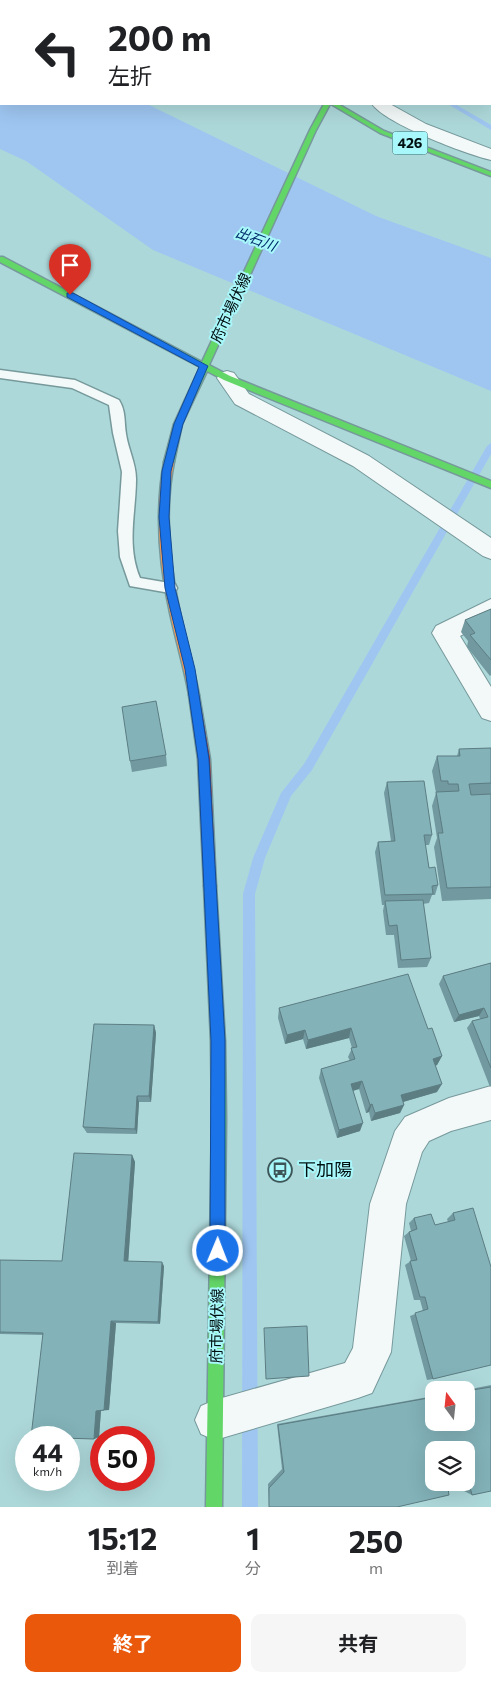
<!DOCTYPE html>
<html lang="ja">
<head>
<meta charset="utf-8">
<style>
	:root { --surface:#fff; --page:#f6f6f6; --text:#202124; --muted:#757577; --accent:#ea580c }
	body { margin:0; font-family:Commissioner,"Noto Sans JP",sans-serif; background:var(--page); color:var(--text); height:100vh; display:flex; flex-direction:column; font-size:19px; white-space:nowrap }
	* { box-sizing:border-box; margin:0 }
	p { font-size:16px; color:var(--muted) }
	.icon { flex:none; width:28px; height:28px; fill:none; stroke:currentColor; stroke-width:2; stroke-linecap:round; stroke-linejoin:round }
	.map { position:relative; height:1507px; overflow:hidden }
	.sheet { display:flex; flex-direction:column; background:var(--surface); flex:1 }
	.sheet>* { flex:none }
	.banner { position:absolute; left:0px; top:0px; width:491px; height:105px; box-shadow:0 5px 20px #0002; background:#fff; color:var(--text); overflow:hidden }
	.needle { width:32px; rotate:345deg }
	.controls { position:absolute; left:425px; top:1381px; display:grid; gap:10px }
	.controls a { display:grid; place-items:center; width:50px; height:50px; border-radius:10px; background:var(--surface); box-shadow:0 5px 20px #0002; font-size:25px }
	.speed { position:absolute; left:15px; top:1426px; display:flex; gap:10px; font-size:25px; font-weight:700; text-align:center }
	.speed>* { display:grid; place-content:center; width:65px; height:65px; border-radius:50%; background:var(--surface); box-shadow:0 5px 20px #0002; line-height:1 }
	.speed small { font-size:12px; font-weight:400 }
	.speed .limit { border:8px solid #d22; background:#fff; color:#111 }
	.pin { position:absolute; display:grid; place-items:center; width:42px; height:42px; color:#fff; margin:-51px -21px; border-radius:50% 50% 50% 0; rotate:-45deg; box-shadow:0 0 5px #0007 }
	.pin .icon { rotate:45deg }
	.me { position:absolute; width:55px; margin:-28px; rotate:1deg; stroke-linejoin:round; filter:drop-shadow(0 0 4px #0008) }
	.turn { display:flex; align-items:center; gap:18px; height:105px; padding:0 25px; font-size:22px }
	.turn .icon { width:65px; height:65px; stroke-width:2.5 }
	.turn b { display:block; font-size:35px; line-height:42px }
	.eta { display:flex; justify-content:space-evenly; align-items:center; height:85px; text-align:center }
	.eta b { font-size:30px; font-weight:700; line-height:35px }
	.cta { display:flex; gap:10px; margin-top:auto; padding:10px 25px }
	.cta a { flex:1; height:58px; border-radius:10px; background:var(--accent); color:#fff; font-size:20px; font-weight:700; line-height:58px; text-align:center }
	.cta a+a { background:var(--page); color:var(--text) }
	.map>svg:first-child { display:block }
	.water { fill:#9ec6f1 }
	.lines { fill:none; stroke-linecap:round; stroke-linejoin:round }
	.stream { fill:#9ec6f1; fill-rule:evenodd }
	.lane-casing { stroke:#76999b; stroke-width:3 }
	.street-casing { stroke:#76999b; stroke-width:2 }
	.fast-casing { stroke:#76999b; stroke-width:3 }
	.slow-casing { stroke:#76999b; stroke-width:3 }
	.jam-casing { stroke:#76999b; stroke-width:3 }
	.lane { fill:#f3f9f9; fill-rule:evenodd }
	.street { fill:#f3f9f9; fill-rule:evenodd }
	.fast { fill:#63d668; fill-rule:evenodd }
	.slow { fill:#ff974d; fill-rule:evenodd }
	.jam { fill:#b3261e; fill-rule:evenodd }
	.wall { fill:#71999f }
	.shaded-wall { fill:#5c7d82 }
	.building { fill:#83b2b9; stroke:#5c7d82 }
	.route { fill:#1a73e8; stroke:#114b97 }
	.labels { text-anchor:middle; stroke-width:4; stroke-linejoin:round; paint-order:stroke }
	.shield { fill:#a8f7fa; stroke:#325556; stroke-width:1 }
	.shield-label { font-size:14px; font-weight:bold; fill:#000f10 }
	.far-water-label { font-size:14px; font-style:italic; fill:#002b6b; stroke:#a8f7fa }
	.street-label { font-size:15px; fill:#000f10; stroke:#a8f7fa }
	.near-poi-label { font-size:18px; fill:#000f10; stroke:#a8f7fa; text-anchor:start }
</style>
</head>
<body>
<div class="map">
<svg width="491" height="1507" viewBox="0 0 491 1507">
	<rect width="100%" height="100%" fill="#add8da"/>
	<path class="water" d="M 0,27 L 1,104 L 147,104 L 376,216 L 491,258 L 491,391 L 153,250 L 26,161 L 0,149 Z"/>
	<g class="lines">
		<path class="stream" d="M 273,0 L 280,0 L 281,1 L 274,1 Z
			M 448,104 L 455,104 L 491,125 L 491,130 Z
			M 491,443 L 491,454 L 312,770 L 291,796 L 265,858 L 255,894 L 258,1507 L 242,1507 L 243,894 L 253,858 L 281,793 L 304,764 L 487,446 Z"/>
		<g class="lane-casing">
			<path id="lane" d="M 0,370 L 75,380 L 119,400 C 126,411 124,422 126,434 C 128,449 136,463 136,479 C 136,512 126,545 140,578 L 175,584 L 177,588 L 175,592 L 170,593 L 130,586 L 120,557 L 118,531 L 122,472 L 113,433 L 109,405 L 72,388 L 0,378 Z"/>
		</g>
		<g class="street-casing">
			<path id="street" d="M 229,0 L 244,0 L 245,1 L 230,1 Z
				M 372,104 L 390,104 L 426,124 L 491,149 L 491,160 C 466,154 386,124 372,104 Z
				M 227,371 L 234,373 L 249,394 L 369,456 L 491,538 L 491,559 L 483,556 L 353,466 L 235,404 L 217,378 L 220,373 Z
				M 491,599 L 491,619 L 460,636 L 491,687 L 491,721 L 482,718 L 432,633 L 436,626 Z
				M 491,1086 L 491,1120 L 451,1131 L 429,1141 L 422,1152 L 406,1204 L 391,1352 L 372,1393 L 358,1398 L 215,1440 L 201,1434 L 195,1420 L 201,1406 L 215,1400 L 345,1363 L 353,1348 L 370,1204 L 395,1131 L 405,1117 L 449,1098 Z"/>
		</g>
		<g class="fast-casing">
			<path id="fast" d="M 179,0 L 187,0 L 188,1 L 180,1 Z
				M 324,104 L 330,104 L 316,130 L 209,365 L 230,376 L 491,481 L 491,488 L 224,380 L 207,371 L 182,424 L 174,462 L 169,465 L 166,464 L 164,462 L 174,424 L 200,367 L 0,262 L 0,257 L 3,257 L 202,362 L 310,130 Z
				M 331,104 L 338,104 L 384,131 L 491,172 L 491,176 L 380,133 Z
				M 210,880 L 214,882 L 216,886 L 225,1041 L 226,1119 L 222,1507 L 206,1507 L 212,1119 L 211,1041 L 204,886 L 206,882 Z"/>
		</g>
		<g class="slow-casing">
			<path id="slow" d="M 169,459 L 174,462 C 164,512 169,564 180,613 C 186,641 194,667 199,695 L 194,699 L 189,695 C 184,667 176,641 170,613 C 159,564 155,512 164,462 Z"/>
		</g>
		<g class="jam-casing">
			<path id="jam" d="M 194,691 L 199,695 L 210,759 L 216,886 L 214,890 L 210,892 L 206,890 L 204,886 L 198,759 L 189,695 Z"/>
		</g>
		<use href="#lane" class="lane"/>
		<use href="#street" class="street"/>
		<use href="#fast" class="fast"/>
		<use href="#slow" class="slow"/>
		<use href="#jam" class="jam"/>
	</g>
	<path class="wall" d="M 473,0 L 491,0 L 491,23 L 490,23 L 490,1 L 474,1 Z
		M 491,609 L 491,675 L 490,676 L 467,647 L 468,641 L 461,632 L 465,620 Z
		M 491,748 L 491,899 L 442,901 L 434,847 L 437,838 L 432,806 L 436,793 L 432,771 L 437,756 L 457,756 L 459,749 Z
		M 166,755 L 167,766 L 132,772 L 130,761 Z
		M 387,782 L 432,835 L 429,845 L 425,845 L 429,868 L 438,885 L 435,895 L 432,895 L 429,903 L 423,904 L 431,958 L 427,967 L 398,968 L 394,935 L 386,935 L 383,911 L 384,905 L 382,905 L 375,852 L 378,842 L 391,841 L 384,793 Z
		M 491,963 L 491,1086 L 490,1087 L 467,1028 L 472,1021 L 480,1019 L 479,1016 L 454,1022 L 439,984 L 443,976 Z
		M 279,1008 L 428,1029 L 442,1056 L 437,1065 L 435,1066 L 437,1092 L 403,1102 L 404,1105 L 400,1113 L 371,1121 L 369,1112 L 366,1113 L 359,1089 L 353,1091 L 360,1131 L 337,1138 L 319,1078 L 321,1069 L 350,1061 L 348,1057 L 352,1048 L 349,1038 L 306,1049 L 303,1039 L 285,1044 L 278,1018 Z
		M 154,1025 L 156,1033 L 151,1102 L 139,1102 L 137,1134 L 87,1133 L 83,1127 Z
		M 132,1155 L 135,1162 L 128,1261 L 164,1266 L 160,1324 L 116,1323 L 109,1410 L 101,1411 L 99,1437 L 94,1439 L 43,1335 L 0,1334 L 0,1260 L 62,1261 Z
		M 473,1208 L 433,1379 L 427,1380 L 410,1316 L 423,1311 L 420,1300 L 414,1300 L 405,1265 L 411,1261 L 404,1236 L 409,1232 L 411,1231 L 409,1223 L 414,1218 L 435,1225 L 448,1222 L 447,1219 L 453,1213 Z
		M 491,1385 L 491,1491 L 472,1495 L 464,1491 L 462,1482 L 466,1482 L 466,1450 L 455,1450 L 455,1449 L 434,1450 L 397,1507 L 269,1507 L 268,1484 L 282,1469 L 277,1424 L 434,1396 L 434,1422 L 466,1422 L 466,1390 Z"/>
	<path class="shaded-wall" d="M 484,1008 L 479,1016 L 454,1022 L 459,1015 Z
		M 154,1025 L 156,1033 L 151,1102 L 149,1096 Z
		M 351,1028 L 349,1038 L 306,1049 L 308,1040 Z
		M 305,1030 L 303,1039 L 285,1044 L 287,1035 Z
		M 442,1056 L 437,1065 L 428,1068 L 433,1059 Z
		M 362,1081 L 359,1089 L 348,1092 L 351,1084 Z
		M 442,1084 L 437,1092 L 396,1104 L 401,1095 Z
		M 137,1096 L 139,1102 L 137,1134 L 135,1129 Z
		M 372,1104 L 369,1112 L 366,1113 L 370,1105 Z
		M 404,1105 L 400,1113 L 371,1121 L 375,1113 Z
		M 363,1123 L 360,1131 L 337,1138 L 339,1130 Z
		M 132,1155 L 135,1162 L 128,1265 L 124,1261 Z
		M 162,1262 L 164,1266 L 160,1324 L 158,1322 Z
		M 111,1321 L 116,1323 L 109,1410 L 104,1410 Z
		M 101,1410 L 99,1437 L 94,1439 L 96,1411 Z"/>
	<path class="building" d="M 484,0 L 491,0 L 491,10 L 490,8 L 490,1 L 484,1 Z
		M 491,609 L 491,660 L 470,635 L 475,633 L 465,620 Z
		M 156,701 L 166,755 L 130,761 L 122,707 Z
		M 491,748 L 491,783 L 469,784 L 471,795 L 491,794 L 491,887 L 447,888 L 438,833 L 443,833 L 436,792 L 459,791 L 458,784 L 448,784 L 448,781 L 441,781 L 437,756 L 460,756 L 459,749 Z
		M 424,781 L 432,835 L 424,835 L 429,868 L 435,867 L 438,885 L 432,886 L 433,894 L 385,895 L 378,842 L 395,841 L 387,782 Z
		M 423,900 L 431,958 L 401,960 L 397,925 L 389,926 L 385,901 Z
		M 491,963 L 491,1068 L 472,1021 L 488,1017 L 484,1008 L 459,1015 L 443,976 Z
		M 408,974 L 428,1029 L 432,1028 L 442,1056 L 433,1059 L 442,1084 L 401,1095 L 404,1105 L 375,1113 L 372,1104 L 370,1105 L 362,1081 L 351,1084 L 363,1123 L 339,1130 L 321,1069 L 355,1059 L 351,1048 L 357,1047 L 351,1028 L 308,1040 L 305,1030 L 287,1035 L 279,1008 Z
		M 94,1024 L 154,1025 L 149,1096 L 137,1096 L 135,1129 L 83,1127 Z
		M 74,1153 L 132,1155 L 124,1261 L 162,1262 L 158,1322 L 111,1321 L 104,1410 L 96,1411 L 94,1439 L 31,1437 L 43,1333 L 0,1332 L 0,1260 L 62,1261 Z
		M 473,1208 L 491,1267 L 491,1365 L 433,1379 L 415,1313 L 428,1309 L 425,1297 L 420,1297 L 410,1261 L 417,1260 L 409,1232 L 417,1229 L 414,1218 L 431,1214 L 435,1225 L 455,1220 L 453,1213 Z
		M 307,1326 L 309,1376 L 266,1379 L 264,1328 Z
		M 491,1387 L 491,1491 L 472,1495 L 466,1471 L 466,1450 L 461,1450 L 461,1448 L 451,1450 L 434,1450 L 434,1482 L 447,1482 L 449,1495 L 397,1507 L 269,1507 L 269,1488 L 284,1472 L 278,1425 L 434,1397 L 434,1422 L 466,1422 L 466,1391 Z"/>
	<path class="route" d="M 67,293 L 73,293 L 208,366 L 183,424 L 171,471 L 169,517 L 175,588 L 195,669 L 209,759 L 225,1041 L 225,1251 L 223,1256 L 218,1259 L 212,1256 L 210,1251 L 211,1041 L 198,759 L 185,669 L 165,588 L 159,517 L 162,471 L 174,424 L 199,367 L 67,297 Z"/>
	<defs>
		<g id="bus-ring" transform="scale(1.25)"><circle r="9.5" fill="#a8f7fa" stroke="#3d5557" stroke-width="1.5"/><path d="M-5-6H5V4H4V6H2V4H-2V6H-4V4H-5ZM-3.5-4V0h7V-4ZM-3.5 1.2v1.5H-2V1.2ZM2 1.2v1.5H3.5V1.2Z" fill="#3d5557"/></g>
	</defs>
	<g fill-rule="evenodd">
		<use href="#bus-ring" x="280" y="1170"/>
	</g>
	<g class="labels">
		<rect class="shield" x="392.5" y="131.5" width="35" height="23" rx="4"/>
		<g class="shield-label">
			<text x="410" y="148">426</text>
		</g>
		<g class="far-water-label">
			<text transform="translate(256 239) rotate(21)" y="5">出石川</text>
		</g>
		<g class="street-label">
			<text transform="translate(231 308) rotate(-65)" y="5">府市場伏線</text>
			<text transform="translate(217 1326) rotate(-89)" y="5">府市場伏線</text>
		</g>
		<g class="near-poi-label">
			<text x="298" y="1176">下加陽</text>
		</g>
	</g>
</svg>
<div class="controls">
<a><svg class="needle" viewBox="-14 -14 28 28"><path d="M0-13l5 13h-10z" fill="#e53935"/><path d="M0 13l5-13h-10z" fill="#757577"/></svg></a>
<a><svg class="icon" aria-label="layers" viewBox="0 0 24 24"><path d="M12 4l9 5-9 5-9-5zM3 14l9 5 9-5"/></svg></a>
</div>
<div class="speed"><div>44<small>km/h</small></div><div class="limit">50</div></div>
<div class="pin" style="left:70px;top:295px;background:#d93025"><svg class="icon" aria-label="arrive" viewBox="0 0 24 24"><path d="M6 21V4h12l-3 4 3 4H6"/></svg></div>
<svg class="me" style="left:218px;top:1251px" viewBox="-20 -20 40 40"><circle r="17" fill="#1a73e8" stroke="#fff" stroke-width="3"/><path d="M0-11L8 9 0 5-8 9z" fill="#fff"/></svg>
<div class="banner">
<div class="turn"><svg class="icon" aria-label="left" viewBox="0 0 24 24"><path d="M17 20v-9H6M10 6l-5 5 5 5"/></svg><div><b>200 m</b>左折</div></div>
</div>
</div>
<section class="sheet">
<div class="eta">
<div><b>15:12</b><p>到着</p></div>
<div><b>1</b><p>分</p></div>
<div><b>250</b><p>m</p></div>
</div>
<div class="cta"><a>終了</a><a>共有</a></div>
</section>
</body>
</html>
